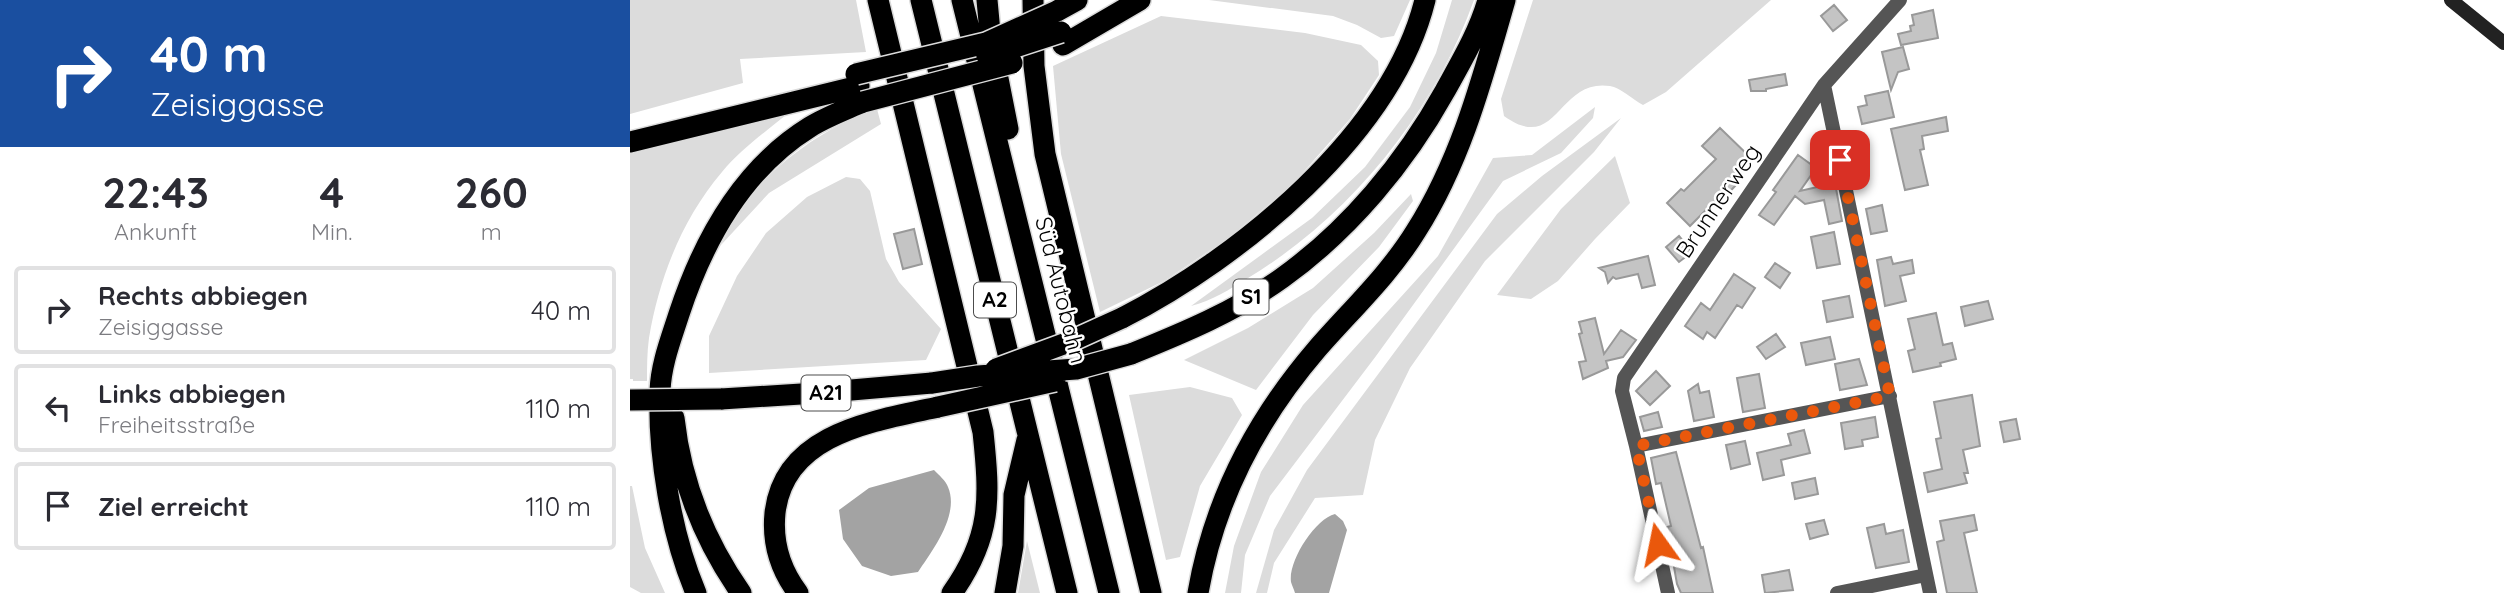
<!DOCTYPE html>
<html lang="de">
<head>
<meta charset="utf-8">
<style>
	:root { --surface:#fff; --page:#f7f7f7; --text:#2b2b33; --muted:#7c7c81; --line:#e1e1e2 }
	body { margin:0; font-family:Quicksand,sans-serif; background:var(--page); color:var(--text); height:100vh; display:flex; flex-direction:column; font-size:26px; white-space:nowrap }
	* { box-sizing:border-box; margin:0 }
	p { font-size:23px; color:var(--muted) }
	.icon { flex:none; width:38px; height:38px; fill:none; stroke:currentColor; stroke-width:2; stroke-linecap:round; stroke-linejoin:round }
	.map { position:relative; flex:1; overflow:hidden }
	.sheet { display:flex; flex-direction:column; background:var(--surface); width:630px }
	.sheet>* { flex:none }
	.top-card { background:#1a4fa0; color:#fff; overflow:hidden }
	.pin { position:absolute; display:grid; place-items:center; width:60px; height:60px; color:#fff; margin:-30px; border-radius:14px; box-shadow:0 4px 10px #0006 }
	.me { position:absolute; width:77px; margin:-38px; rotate:348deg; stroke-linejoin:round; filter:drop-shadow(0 0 5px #0008) }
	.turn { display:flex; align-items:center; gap:24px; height:147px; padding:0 35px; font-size:32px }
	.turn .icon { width:91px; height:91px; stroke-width:2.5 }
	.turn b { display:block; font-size:49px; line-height:60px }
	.eta { display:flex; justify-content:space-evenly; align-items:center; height:119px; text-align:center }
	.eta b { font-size:42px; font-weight:800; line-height:49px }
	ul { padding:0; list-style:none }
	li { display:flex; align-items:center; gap:21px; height:88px; margin:0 14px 10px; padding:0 21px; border:4px solid var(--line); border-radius:7px }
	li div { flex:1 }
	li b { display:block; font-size:26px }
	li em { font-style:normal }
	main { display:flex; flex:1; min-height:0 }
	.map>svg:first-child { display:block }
	.green { fill:#dcdcdc }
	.water { fill:#a3a3a3 }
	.building { fill:#c4c4c4; stroke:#999; stroke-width:2 }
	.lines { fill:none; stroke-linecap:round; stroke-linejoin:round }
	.motorway-casing { stroke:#dbdbdb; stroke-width:24 }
	.minor { stroke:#555; stroke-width:14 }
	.secondary { stroke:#222; stroke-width:14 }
	.motorway { stroke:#000; stroke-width:21 }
	.motorway-bridge-casing { stroke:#dbdbdb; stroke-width:24; stroke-linecap:butt }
	.motorway-bridge { stroke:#000; stroke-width:21 }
	.route { stroke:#ea580c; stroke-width:12; stroke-dasharray:0 21.6 }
	.labels { text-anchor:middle; stroke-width:5; stroke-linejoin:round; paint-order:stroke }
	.shield { fill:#fff; stroke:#4c4c4c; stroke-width:2 }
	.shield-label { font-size:21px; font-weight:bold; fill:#000 }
	.street-label { font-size:23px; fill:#000; stroke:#fff }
</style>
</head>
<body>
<main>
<section class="sheet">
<div class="top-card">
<div class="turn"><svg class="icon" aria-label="right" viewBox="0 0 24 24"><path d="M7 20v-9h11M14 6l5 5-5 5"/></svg><div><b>40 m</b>Zeisiggasse</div></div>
</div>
<div class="eta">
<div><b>22:43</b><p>Ankunft</p></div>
<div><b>4</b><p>Min.</p></div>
<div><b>260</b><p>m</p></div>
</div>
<ul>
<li><svg class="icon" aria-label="right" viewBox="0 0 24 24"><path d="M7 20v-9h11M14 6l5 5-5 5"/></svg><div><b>Rechts abbiegen</b><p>Zeisiggasse</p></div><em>40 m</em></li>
<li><svg class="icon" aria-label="left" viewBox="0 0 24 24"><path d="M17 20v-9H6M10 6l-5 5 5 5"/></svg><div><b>Links abbiegen</b><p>Freiheitsstraße</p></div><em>110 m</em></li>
<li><svg class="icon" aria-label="arrive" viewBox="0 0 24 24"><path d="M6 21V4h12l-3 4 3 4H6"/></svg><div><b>Ziel erreicht</b></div><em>110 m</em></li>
</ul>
</section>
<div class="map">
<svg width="1874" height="593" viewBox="0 0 1874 593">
	<rect width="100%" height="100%" fill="#fff"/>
	<path class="green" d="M 0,0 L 226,0 L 236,52 L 110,59 L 113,83 L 0,114 Z
		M 579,0 L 780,0 L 764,36 L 751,38 L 727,25 L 703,16 Z
		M 822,0 L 844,0 C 804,112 721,216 618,278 C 600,289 582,301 561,306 L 682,218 L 735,167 L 780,107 L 806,53 Z
		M 903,0 L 1141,0 L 1036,92 L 1013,105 C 1003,100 990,87 980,86 C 927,78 928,155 874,116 L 871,99 Z
		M 531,16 L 675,33 L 731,45 L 748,61 L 749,75 L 720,119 L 663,184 L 597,239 L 534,281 L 470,312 L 431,154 L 423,66 Z
		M 965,107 L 963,118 L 931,153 L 873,181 L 746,356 L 640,496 L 615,555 L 611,593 L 595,593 L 604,546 L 631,472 L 673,405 L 808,256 L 863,158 L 902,155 Z
		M 247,109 L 251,124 L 139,193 L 91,245 C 96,236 100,225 105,216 C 137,168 193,127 247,109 Z
		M 156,115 C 134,133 110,150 92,172 C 52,219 29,278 19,338 C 17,352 17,367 17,381 L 3,381 L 3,379 L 0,379 L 0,154 Z
		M 991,118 L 964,152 L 855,261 L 780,368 L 745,440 L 733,495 L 685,498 L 644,563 L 637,593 L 626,593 L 644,530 L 677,470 L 867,214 L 912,176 Z
		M 985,156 L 1000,203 L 965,239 L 928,281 L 901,299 L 867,295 L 931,209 Z
		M 216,177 L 230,179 L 240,191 L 256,259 L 269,282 L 311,329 L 296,360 L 79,373 L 79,336 L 107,276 L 136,233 L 177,197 Z
		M 781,194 L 783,201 L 749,247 L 683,315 L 626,390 L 554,360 L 618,328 L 683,288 L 744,233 Z
		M 560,387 L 602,398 L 612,415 L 570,486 L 550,557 L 536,560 L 499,395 Z
		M 0,486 L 2,486 L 15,548 L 35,593 L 11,593 L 0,587 Z
		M 397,541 L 410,593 L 388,593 Z"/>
	<path class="water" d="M 304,470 C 309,475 316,481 318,487 C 330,515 302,551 288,572 L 261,576 L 232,566 L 213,539 L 209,510 L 239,488 Z
		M 705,514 L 713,521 L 717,530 L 699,593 L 665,593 C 664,589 662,586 661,582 C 658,561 685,519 705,514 Z"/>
	<path class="building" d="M 1204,5 L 1217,20 L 1203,31 L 1191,16 Z
		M 1303,10 L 1308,38 L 1271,45 L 1268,34 L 1281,31 L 1280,26 L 1284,25 L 1282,15 Z
		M 1273,47 L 1279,69 L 1268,72 L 1261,90 L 1252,52 Z
		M 1155,74 L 1157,85 L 1136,89 L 1136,91 L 1121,91 L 1119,80 Z
		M 1258,91 L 1264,117 L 1232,124 L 1228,107 L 1237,105 L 1235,96 Z
		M 1316,117 L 1318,131 L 1292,136 L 1294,149 L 1290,150 L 1298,185 L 1275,190 L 1261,129 Z
		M 1090,128 L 1122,159 L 1101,180 L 1106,185 L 1091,201 L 1088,198 L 1060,226 L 1037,203 L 1051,189 L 1054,191 L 1086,159 L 1072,146 Z
		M 1168,155 L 1186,168 L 1170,191 L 1205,183 L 1212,221 L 1199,224 L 1194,200 L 1175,204 L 1165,196 L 1144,225 L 1129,215 L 1146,192 L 1143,190 Z
		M 1252,205 L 1257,231 L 1241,234 L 1236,209 Z
		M 284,229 L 292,264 L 273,269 L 264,234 Z
		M 1204,232 L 1210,264 L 1187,268 L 1181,237 Z
		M 1049,236 L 1062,252 L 1049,262 L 1036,247 Z
		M 1018,256 L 1025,285 L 1012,288 L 1008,274 L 986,279 L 983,277 L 978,283 L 975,272 L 969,268 Z
		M 1261,257 L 1263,264 L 1282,260 L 1284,273 L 1270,276 L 1276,301 L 1255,306 L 1247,260 Z
		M 1145,263 L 1160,273 L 1150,288 L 1135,277 Z
		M 1104,274 L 1125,288 L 1112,308 L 1107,305 L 1085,338 L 1077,332 L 1073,339 L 1055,326 L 1071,303 L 1080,310 Z
		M 1219,296 L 1223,317 L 1197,322 L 1193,301 Z
		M 1358,301 L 1363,319 L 1335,326 L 1331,307 Z
		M 1306,313 L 1313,345 L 1322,343 L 1326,359 L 1310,363 L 1311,366 L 1283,372 L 1278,351 L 1285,349 L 1278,319 Z
		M 965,318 L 974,354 L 991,330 L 1006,340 L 993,357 L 976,361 L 978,368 L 953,379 L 949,362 L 956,361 L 949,334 L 952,333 L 949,322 Z
		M 1146,334 L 1155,347 L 1136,359 L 1127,347 Z
		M 1200,337 L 1205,359 L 1176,365 L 1171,343 Z
		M 1229,359 L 1237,385 L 1210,390 L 1205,364 Z
		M 1026,371 L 1040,386 L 1020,405 L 1006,391 Z
		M 1129,374 L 1135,408 L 1113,412 L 1107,378 Z
		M 1068,384 L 1070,393 L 1079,391 L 1084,417 L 1064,421 L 1058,391 Z
		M 1342,395 L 1350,446 L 1333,450 L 1338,473 L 1334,473 L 1337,483 L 1298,492 L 1294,473 L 1312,469 L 1306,439 L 1311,438 L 1304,402 Z
		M 1028,412 L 1032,427 L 1014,431 L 1010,417 Z
		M 1245,417 L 1248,437 L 1232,440 L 1233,446 L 1215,449 L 1211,423 Z
		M 1386,419 L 1390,439 L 1374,442 L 1370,422 Z
		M 1174,430 L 1180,453 L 1151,460 L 1154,475 L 1133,480 L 1127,453 L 1161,445 L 1158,434 Z
		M 1115,441 L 1120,464 L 1101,469 L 1096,445 Z
		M 1046,452 L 1071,548 L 1073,547 L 1083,593 L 1051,593 L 1047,584 L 1037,527 L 1041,526 L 1031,483 L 1026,484 L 1021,458 Z
		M 1185,478 L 1188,494 L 1165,499 L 1162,483 Z
		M 1344,515 L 1347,530 L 1334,533 L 1347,593 L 1317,593 L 1307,542 L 1314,540 L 1310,521 Z
		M 1194,520 L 1198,534 L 1180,539 L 1176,524 Z
		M 1254,524 L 1256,534 L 1273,530 L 1279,562 L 1246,568 L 1237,528 Z
		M 1159,570 L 1163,590 L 1135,593 L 1132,575 Z"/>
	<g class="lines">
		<g class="motorway-casing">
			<path id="motorway" d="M 248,0 L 353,432 C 360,498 362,537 322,593
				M 291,0 L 437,593
				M 332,0 L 479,593
				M 357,0 L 361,43 L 378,129
				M 403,0 L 404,66 L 415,154 L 521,593
				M 427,11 L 447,0
				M 433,45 L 510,0
				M 0,142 L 229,86
				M 492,318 C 610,258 762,134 795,0
				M 501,354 C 553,333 606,311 652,278 C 719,230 775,163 815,91 C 831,62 849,32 858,0
				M 91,399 L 187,393 L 302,383
				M 44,418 C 51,482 74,540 111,593
				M 66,593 C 41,534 28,455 30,391 C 31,364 41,339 49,314 C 73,241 112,169 180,127 C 196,117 215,110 233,102
				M 168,593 C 150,569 142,543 145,513 C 154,433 244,421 308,407
				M 375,593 L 383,546 L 384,495 L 397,440
				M 568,593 C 584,500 626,420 687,349 C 720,311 759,275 786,231 C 831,160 852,80 875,0"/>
		</g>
		<path class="minor" d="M 1194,85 L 1300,593
			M 1006,446 L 1260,396
			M 1038,593 L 1006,446 L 992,391 L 994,378 L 1194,85 L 1270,0
			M 1207,593 L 1296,575"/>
		<path class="secondary" d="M 1821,0 L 1874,43"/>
		<use href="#motorway" class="motorway"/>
		<g class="motorway-bridge-casing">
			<path id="motorway-bridge" d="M 357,56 L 431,32
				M 226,74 L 356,43 L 427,11
				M 233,102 L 382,63
				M 366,369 L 439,342 L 492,318
				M 302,383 L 348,376 L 446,369 L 501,354
				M 0,400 L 91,399
				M 308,407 L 425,381"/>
		</g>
		<use href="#motorway-bridge" class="motorway-bridge"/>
	</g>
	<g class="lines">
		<path class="route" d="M 1028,544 L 1006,446 L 1260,396 L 1210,160"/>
	</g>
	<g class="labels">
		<g class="shield">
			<rect x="603.5" y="279.5" width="35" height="35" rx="5"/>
			<rect x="344" y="282.5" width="42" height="35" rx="5"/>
			<rect x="171.5" y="375.5" width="49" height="35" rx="5"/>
		</g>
		<g class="shield-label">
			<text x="621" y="304">S1</text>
			<text x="365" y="307">A2</text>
			<text x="196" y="400">A21</text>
		</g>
		<g class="street-label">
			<text transform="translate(1088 201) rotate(-56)" y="8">Brunnerweg</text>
			<text transform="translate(431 290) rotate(76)" y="8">Süd Autobahn</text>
		</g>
	</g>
</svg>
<div class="pin" style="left:1210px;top:160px;background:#d93025"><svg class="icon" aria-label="arrive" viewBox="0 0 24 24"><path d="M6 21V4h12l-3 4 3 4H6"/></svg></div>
<svg class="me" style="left:1028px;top:544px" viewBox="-20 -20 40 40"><path d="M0-17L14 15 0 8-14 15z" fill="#ea580c" stroke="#fff" stroke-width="4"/></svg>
</div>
</main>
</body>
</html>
